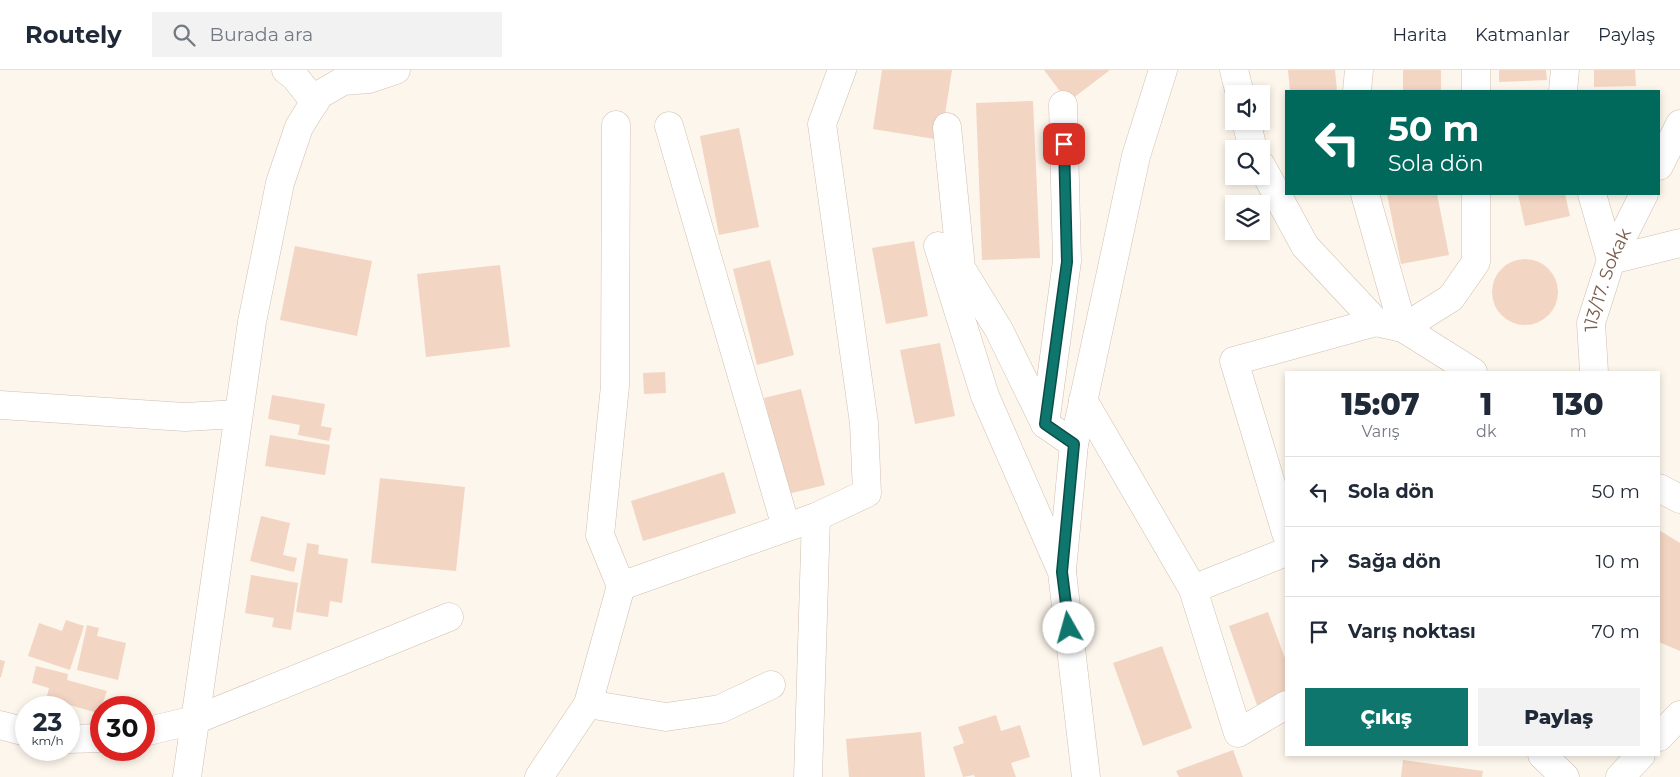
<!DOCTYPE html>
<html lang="tr">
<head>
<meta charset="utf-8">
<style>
	:root { --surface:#fff; --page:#f2f2f3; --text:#1f2937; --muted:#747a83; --line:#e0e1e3; --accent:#0f766e }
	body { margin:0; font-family:Montserrat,sans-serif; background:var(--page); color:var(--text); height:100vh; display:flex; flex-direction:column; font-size:19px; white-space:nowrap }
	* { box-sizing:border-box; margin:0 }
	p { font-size:16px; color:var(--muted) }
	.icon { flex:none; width:28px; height:28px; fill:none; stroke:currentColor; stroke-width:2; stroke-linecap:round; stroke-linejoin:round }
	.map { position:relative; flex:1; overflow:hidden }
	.drawer { position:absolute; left:1285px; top:301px; width:375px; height:385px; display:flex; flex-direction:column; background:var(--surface); border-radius:0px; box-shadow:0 2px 8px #0003 }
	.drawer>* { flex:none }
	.banner { position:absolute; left:1285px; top:20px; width:375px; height:105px; border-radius:0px; box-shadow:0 2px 8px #0003; background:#00695c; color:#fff; overflow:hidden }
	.buttons { position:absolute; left:1225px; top:15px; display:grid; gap:10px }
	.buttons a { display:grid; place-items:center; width:45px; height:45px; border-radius:0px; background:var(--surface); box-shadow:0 2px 8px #0003; font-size:25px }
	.speed { position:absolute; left:15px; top:626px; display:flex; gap:10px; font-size:25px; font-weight:700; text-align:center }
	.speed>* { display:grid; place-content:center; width:65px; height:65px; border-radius:50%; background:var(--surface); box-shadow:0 2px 8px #0003; line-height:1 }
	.speed small { font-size:12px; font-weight:400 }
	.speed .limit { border:8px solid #d22; background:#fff; color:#111 }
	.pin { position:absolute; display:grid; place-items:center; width:42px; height:42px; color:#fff; margin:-21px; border-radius:10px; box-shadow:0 2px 8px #0006 }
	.me { position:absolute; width:55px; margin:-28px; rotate:353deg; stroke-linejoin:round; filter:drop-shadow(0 0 4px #0008) }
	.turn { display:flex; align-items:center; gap:18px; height:105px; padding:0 20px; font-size:22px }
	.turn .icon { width:65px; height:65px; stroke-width:2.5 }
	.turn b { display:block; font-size:35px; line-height:42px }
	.eta { display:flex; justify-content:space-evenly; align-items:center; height:85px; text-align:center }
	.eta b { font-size:30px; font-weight:800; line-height:35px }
	.button { display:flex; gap:10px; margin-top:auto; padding:10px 20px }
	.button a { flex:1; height:58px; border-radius:0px; background:var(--accent); color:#fff; font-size:20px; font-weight:800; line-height:58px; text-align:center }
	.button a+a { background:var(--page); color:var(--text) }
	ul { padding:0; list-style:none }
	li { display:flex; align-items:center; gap:15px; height:70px; padding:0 20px; border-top:1px solid var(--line) }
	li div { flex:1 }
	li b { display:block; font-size:19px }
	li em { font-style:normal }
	header { display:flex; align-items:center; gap:30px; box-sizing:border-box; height:70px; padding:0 25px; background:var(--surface); border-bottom:1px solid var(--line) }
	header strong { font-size:24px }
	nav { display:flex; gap:28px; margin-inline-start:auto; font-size:18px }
	.search { width:350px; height:45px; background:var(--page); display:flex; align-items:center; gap:12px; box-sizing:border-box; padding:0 18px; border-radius:0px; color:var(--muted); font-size:19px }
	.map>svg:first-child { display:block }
	.building { fill:#f3d5c3 }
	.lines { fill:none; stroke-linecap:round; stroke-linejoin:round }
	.minor-casing { stroke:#d1beb0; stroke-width:29 }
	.minor { stroke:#fff; stroke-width:28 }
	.route-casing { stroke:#0a4d48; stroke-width:12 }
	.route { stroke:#0f766e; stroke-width:9 }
	.labels { text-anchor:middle; stroke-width:4.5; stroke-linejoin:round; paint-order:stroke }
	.street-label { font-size:18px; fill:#7a5c4d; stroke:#fffaf3 }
</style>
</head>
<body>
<header>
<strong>Routely</strong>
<div class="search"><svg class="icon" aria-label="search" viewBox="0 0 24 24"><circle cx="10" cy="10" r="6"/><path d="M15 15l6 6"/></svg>Burada ara</div>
<nav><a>Harita</a><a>Katmanlar</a><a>Paylaş</a></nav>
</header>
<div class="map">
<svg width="1680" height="707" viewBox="0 0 1680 707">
	<rect width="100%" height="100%" fill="#fdf6ec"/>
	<path class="building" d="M 882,0 L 952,0 L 941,70 L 873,59 Z
		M 1044,0 L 1110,0 L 1068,32 Z
		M 1288,0 L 1335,0 L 1337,21 L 1290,21 Z
		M 1403,0 L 1441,0 L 1441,21 L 1403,21 Z
		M 1499,0 L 1546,0 L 1547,10 L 1499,12 Z
		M 1594,0 L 1635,0 L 1636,16 L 1594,17 Z
		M 1033,31 L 1040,188 L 982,190 L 976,33 Z
		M 739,58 L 759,157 L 719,165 L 700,66 Z
		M 1387,124 L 1437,124 L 1449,185 L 1401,194 Z
		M 1518,124 L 1565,124 L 1570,146 L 1525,156 Z
		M 914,171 L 928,246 L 886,254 L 872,178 Z
		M 295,176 L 372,191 L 357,266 L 280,250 Z
		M1492 222a33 33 0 1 1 66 0a33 33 0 1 1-66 0Z
		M 770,190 L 794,285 L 757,295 L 733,199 Z
		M 500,195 L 510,277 L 426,287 L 417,204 Z
		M 940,273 L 955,346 L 915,354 L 900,280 Z
		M 665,302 L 666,323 L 644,324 L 643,303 Z
		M 801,319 L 825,415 L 788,424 L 764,328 Z
		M 272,325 L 325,334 L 321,356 L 332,358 L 329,371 L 298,365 L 300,355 L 268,349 Z
		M 270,365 L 330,375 L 325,405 L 265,396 Z
		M 724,402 L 736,443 L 643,471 L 631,431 Z
		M 380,408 L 465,417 L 456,501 L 371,493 Z
		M 261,446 L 290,453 L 283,485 L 297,488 L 294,502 L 250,491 Z
		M 1659,460 L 1680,473 L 1680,581 L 1659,572 Z
		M 307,473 L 319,475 L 318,484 L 348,489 L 342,533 L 330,531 L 328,547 L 296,542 Z
		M 251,505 L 298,513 L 291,560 L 272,557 L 274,548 L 245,543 Z
		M 1268,542 L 1286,591 L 1286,625 L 1257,635 L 1229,556 Z
		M 66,550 L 84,556 L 70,600 L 28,586 L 39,553 L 62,561 Z
		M 87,555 L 99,558 L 97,566 L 126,573 L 118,610 L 77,600 Z
		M 1162,576 L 1192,658 L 1143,676 L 1113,593 Z
		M 0,590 L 5,591 L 1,607 L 0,607 Z
		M 36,596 L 68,604 L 67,610 L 107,621 L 101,638 L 101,644 L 70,635 L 69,638 L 44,638 L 49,618 L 32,613 Z
		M 996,645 L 1001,661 L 1020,655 L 1030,687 L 1011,693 L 1016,707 L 975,707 L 974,705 L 963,707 L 953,677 L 964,673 L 958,657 Z
		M 921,662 L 925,707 L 849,707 L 846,669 Z
		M 1233,680 L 1243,707 L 1179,707 L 1176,701 Z
		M 1403,690 L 1483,701 L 1482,707 L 1401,707 Z"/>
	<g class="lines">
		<g class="minor-casing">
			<g id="minor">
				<path d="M 286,0 L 294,6 L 315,32"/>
				<path d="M 1234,0 L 1240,24"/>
				<path d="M 1357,21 L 1359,0"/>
				<path d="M 1476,21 L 1476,0"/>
				<path d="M 1563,21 L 1565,0"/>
				<path d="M 1246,51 L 1253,79"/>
				<path d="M 669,56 L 786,457"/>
				<path d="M 947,57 L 961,198 L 999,260 L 1045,354 L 1074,374"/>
				<path d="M 1261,95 L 1305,176 L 1376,252 L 1403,258 L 1473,302"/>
				<path d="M 1659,96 L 1680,54"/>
				<path d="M 1365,124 L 1403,258 L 1451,228 L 1476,192 L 1476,124"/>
				<path d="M 1592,124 L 1611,190 L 1680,173"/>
				<path d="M 938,176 L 985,326 L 1062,502 L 1086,707"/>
				<path id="s1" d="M 1594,302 L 1591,253 L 1611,190 L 1644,124"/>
				<path d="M 1083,330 L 1193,519 L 1238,663 L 1286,635"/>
				<path d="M 0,335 L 185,347 L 238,344"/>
				<path d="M 1045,354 L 1067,191 L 1063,35"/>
				<path d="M 1659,418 L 1680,429"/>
				<path d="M 1286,463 L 1234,291 L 1376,252"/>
				<path d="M 1062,500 L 1074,374 L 1136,86 L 1163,0"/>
				<path d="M 621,516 L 816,447 L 867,423 L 864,353 L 822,54 L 842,0"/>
				<path d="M 1193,519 L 1286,482"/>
				<path d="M 588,634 L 666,647 L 720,639 L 771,615"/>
				<path d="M 0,655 L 26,662"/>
				<path d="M 144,662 L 195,650 L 449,547"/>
				<path d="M 1659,667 L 1680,645"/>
				<path d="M 69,669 L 101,668"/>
				<path d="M 1542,685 L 1565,707"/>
				<path d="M 187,707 L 252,252 L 280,113 L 299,57 L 319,25 L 343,11 L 369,9 L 396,0"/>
				<path d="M 539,707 L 588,634 L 621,516 L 600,465 L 615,316 L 616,55"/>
				<path d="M 808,707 L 816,447"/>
				<path d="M 1620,707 L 1641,685"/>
			</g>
		</g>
		<use href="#minor" class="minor"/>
	</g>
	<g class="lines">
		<g class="route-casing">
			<path id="route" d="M 1064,74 L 1067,192 L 1045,354 L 1074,374 L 1062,502 L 1069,558"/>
		</g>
		<use href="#route" class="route"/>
	</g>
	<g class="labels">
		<g class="street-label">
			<text dy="6" stroke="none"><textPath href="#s1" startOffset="95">113/17. Sokak</textPath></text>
		</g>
	</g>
</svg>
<div class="buttons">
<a><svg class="icon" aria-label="sound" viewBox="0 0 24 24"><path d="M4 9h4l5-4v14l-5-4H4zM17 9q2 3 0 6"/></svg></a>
<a><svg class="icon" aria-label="search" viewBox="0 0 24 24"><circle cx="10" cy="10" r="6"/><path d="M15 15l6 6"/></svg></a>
<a><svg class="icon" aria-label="layers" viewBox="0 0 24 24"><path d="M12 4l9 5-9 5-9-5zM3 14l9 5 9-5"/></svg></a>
</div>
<div class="speed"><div>23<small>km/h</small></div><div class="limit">30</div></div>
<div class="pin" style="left:1064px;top:74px;background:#d93025"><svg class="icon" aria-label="arrive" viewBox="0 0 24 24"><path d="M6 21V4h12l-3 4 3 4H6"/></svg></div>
<svg class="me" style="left:1069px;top:558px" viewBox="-20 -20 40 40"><circle r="19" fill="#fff"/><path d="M0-13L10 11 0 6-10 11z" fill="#0f766e"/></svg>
<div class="banner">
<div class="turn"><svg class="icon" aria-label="left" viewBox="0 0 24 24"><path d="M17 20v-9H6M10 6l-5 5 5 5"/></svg><div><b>50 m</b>Sola dön</div></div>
</div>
<section class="drawer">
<div class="eta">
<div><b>15:07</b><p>Varış</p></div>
<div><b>1</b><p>dk</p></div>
<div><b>130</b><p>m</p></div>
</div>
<ul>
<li><svg class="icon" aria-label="left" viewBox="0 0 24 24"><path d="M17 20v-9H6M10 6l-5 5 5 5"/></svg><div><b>Sola dön</b></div><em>50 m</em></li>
<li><svg class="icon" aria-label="right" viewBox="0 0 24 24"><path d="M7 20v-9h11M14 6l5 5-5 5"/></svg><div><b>Sağa dön</b></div><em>10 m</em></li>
<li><svg class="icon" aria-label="arrive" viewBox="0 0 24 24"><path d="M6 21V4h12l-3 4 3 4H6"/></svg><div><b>Varış noktası</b></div><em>70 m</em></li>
</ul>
<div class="button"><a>Çıkış</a><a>Paylaş</a></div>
</section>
</div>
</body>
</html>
